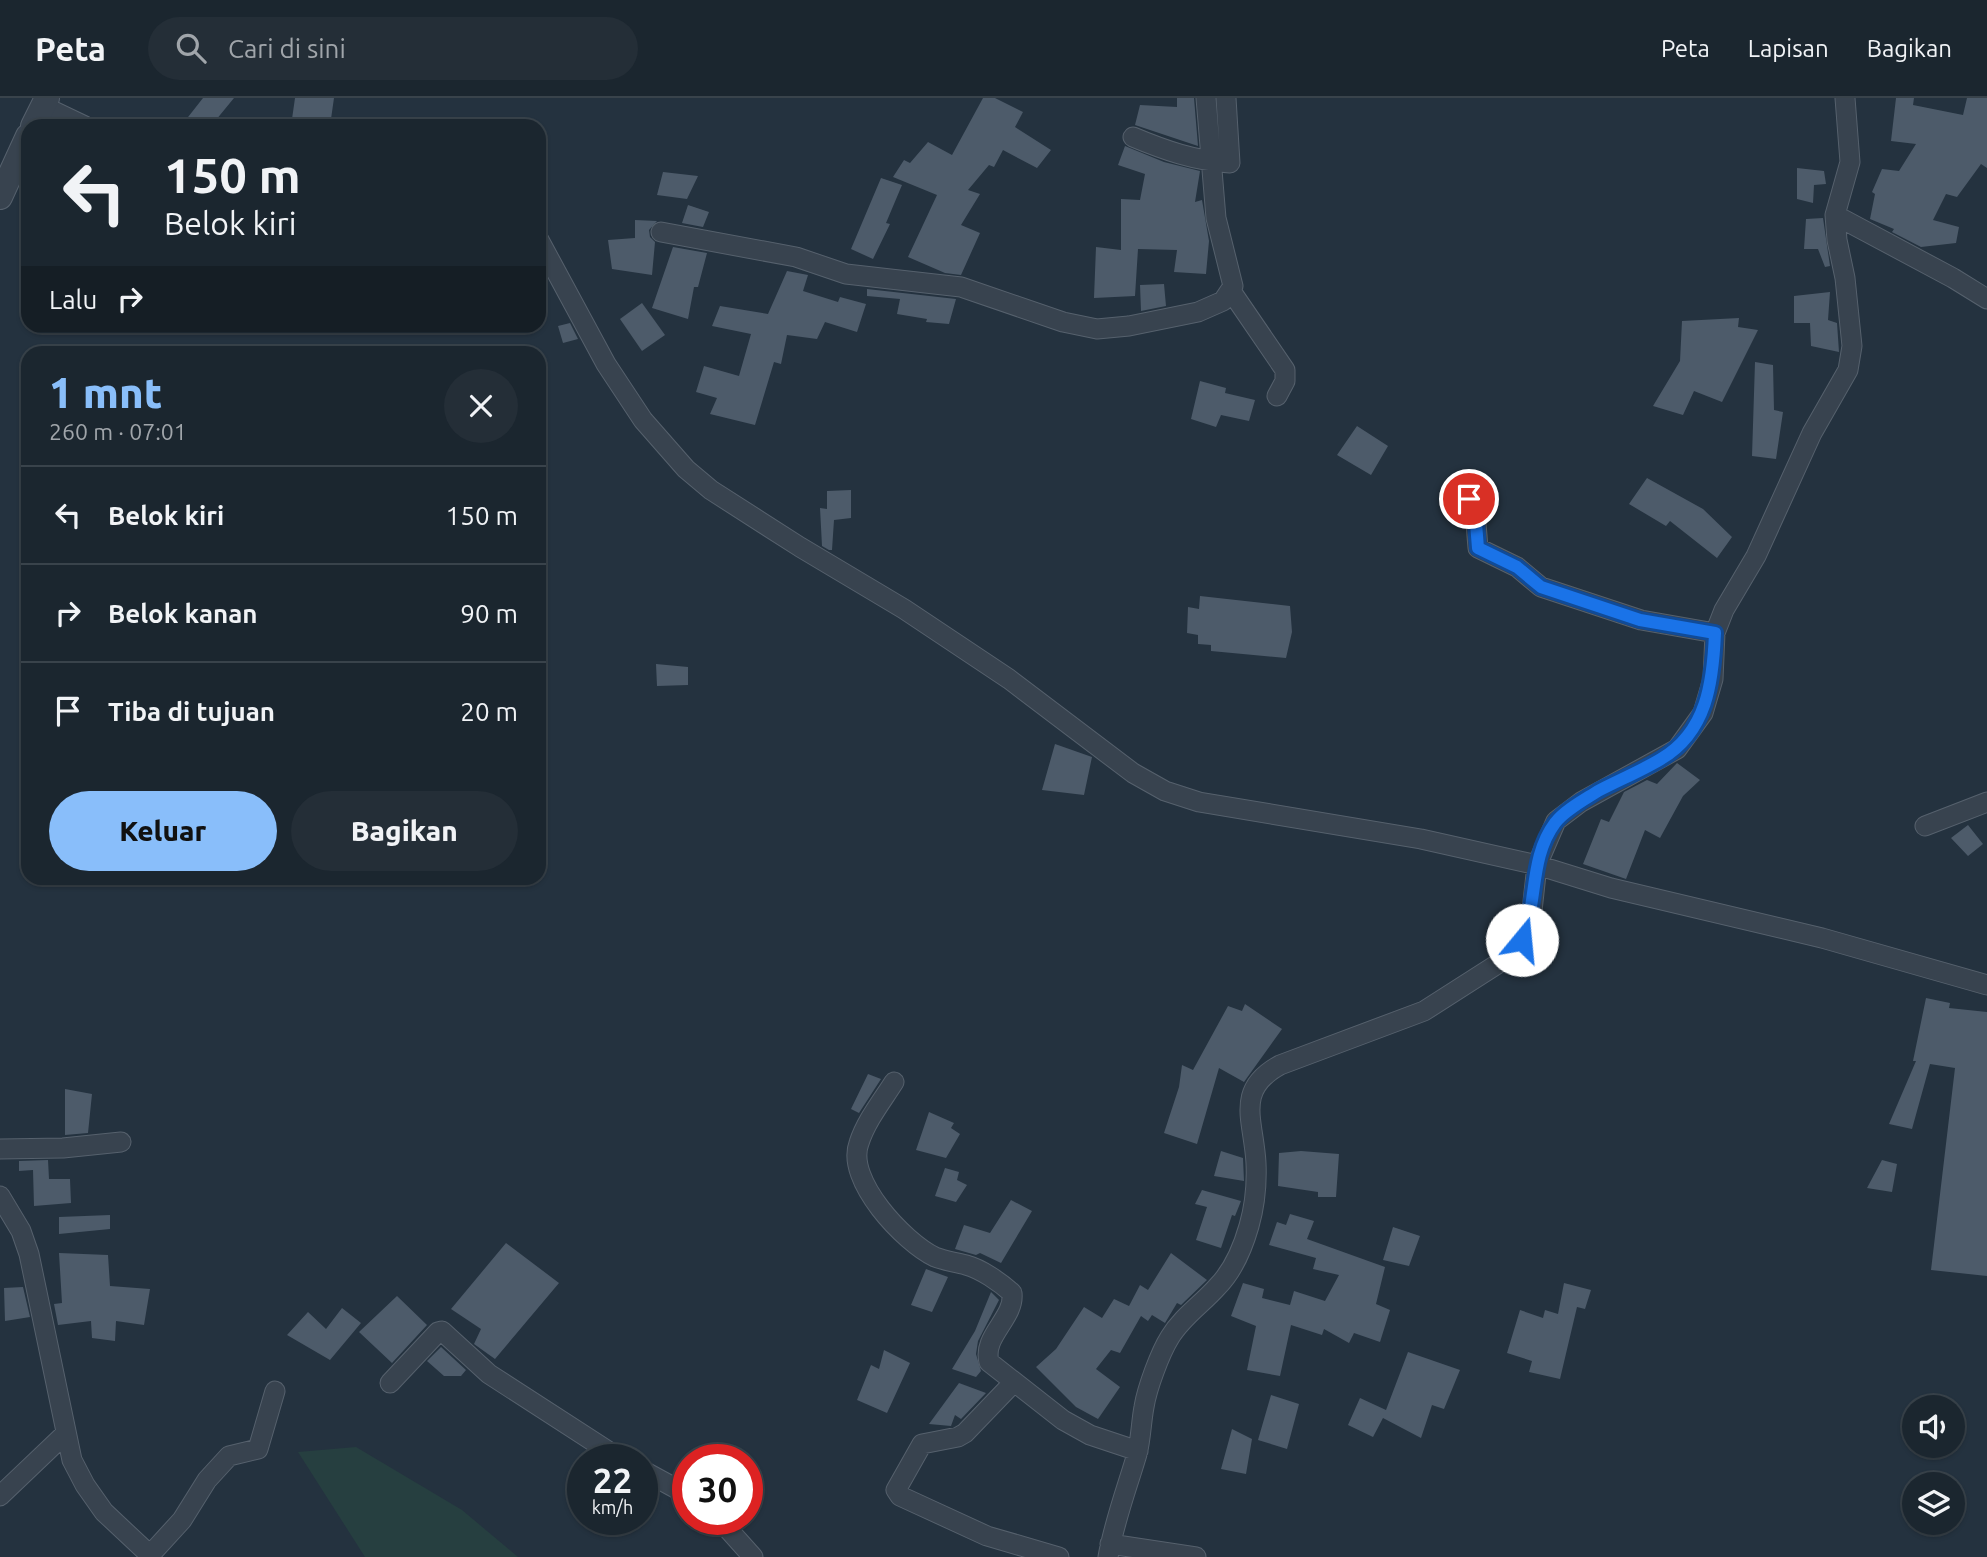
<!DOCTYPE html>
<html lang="id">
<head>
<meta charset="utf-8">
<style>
	:root { --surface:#1b262f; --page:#242e37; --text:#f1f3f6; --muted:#a0a5aa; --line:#39434b; --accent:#89befa }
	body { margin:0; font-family:Ubuntu,sans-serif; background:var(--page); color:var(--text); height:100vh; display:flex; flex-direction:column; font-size:26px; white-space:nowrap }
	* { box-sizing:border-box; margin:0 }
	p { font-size:23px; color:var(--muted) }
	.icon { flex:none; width:38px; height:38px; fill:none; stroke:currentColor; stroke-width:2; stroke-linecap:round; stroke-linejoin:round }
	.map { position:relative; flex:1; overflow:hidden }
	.side { position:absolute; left:21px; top:248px; width:525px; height:539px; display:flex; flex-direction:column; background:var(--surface); border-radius:21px; box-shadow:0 2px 5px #0004,0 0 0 2px var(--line) }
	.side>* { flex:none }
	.hud { position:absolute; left:21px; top:21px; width:525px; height:214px; border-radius:21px; box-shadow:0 2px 5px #0004,0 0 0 2px var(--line); background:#1b262f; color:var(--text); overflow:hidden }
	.fabs { position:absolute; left:1902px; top:1297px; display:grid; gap:14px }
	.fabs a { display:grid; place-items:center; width:63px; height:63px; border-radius:50%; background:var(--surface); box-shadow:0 2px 5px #0004,0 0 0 2px var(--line); font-size:35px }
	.speed { position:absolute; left:567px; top:1346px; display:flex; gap:14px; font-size:35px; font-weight:700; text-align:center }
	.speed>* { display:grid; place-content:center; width:91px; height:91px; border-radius:50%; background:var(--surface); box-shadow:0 2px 5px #0004,0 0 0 2px var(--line); line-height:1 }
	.speed small { font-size:18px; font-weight:400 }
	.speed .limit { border:10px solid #d22; background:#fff; color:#111 }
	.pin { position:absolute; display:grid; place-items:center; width:60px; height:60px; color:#fff; margin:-30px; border:4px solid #fff; border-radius:50%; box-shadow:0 2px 7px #0007 }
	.me { position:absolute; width:77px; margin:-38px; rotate:17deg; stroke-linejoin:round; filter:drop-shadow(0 0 5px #0008) }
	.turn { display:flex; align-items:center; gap:24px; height:147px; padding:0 28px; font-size:32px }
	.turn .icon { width:91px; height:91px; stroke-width:2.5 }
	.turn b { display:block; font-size:49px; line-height:60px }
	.then { display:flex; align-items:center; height:66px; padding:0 28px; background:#0003; gap:14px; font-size:26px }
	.round { display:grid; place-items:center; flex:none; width:74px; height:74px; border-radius:37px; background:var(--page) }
	.headline { display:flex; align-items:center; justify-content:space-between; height:119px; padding:0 28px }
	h1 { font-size:42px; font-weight:800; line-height:52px; color:var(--accent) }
	.primary-button { display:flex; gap:14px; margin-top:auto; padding:14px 28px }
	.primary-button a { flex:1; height:80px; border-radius:42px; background:var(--accent); color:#111; font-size:28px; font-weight:800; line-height:80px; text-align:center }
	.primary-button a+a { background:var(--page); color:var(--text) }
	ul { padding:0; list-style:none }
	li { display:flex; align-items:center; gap:21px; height:98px; padding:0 28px; border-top:2px solid var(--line) }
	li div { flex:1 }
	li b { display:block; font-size:26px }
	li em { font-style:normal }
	header { display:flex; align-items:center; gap:42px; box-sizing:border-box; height:98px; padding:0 35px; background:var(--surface); border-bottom:2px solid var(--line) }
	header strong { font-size:33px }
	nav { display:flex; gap:38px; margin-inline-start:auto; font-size:24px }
	.search { width:490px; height:63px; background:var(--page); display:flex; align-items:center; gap:18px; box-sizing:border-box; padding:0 24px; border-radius:38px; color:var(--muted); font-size:26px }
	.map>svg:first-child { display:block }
	.green { fill:#263f40 }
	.building { fill:#4d5b6a }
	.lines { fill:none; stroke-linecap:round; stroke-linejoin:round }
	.minor-casing { stroke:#56616d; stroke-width:21 }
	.tertiary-casing { stroke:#56616d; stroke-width:26 }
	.minor { stroke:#38434f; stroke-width:19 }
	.tertiary { stroke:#38434f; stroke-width:24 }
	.route-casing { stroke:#114b97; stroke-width:18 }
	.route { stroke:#1a73e8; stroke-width:12 }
</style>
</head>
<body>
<header>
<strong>Peta</strong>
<div class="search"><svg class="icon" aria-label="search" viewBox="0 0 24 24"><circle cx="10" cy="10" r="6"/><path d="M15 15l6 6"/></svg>Cari di sini</div>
<nav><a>Peta</a><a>Lapisan</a><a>Bagikan</a></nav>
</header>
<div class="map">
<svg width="1987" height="1459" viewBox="0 0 1987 1459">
	<rect width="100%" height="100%" fill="#24323f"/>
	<path class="green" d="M 356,1349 L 462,1412 L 518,1459 L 365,1459 L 298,1354 Z"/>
	<path class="building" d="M 203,0 L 234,0 L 211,28 L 181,28 Z
		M 295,0 L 334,0 L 330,28 L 291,28 Z
		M 983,0 L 995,0 L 1023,14 L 1015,29 L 1051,52 L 1037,70 L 1003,52 L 994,69 L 989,67 L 968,92 L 980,96 L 961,127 L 980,135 L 961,177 L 945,175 L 908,159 L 937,97 L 893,79 L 904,62 L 910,65 L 928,44 L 952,57 Z
		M 1177,0 L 1194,0 L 1198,48 L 1135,27 L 1140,7 L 1177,9 Z
		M 1896,0 L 1914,0 L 1913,7 L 1963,17 L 1967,0 L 1987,0 L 1987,70 L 1981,66 L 1957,99 L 1946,96 L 1933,122 L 1959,129 L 1956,145 L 1921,149 L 1892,134 L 1894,131 L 1870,121 L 1875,96 L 1872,94 L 1882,71 L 1899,73 L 1916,46 L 1891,43 Z
		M 1125,48 L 1164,64 L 1200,73 L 1195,104 L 1202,102 L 1209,143 L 1206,176 L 1174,174 L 1177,152 L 1138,151 L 1135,198 L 1094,200 L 1096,149 L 1121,152 L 1121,101 L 1140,102 L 1145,76 L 1118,67 Z
		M 1797,70 L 1824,73 L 1826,86 L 1814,87 L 1813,105 L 1797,101 Z
		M 663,74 L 698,78 L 687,101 L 657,97 Z
		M 881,80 L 902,87 L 886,125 L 890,126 L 873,161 L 851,151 Z
		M 688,107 L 709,114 L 703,129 L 682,125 Z
		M 1823,120 L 1830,168 L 1825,169 L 1818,151 L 1804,151 L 1806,121 Z
		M 635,122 L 657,123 L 649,132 L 650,139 L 655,144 L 652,177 L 612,171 L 608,142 L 635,140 Z
		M 673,149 L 707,155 L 698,189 L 694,189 L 688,221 L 652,210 Z
		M 787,173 L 808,177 L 803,193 L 838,204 L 840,199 L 866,206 L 857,234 L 825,224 L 817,241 L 787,237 L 781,266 L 774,264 L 755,327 L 710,316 L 717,300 L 696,294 L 704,268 L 739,278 L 751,236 L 712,228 L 720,208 L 768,216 Z
		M 1164,186 L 1166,208 L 1141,213 L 1140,187 Z
		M 867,191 L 956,201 L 949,226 L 926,224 L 927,221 L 897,216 L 900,201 L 867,198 Z
		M 1830,194 L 1828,222 L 1837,225 L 1839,254 L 1811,248 L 1810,225 L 1794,225 L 1794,198 Z
		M 642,205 L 665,237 L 642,253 L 620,221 Z
		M 1739,220 L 1738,229 L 1758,232 L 1722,304 L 1694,293 L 1683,317 L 1653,308 L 1680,263 L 1682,223 Z
		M 570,225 L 578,241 L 563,245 L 558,228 Z
		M 1755,264 L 1773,267 L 1774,312 L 1783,314 L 1776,361 L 1752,358 Z
		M 1200,283 L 1226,290 L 1225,295 L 1255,302 L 1249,323 L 1221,317 L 1216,329 L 1191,321 Z
		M 1357,328 L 1388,348 L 1371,377 L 1337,357 Z
		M 1647,380 L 1703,411 L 1732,439 L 1717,460 L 1670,423 L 1666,428 L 1629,406 Z
		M 851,392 L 851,420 L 834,422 L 832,452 L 829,452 L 822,448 L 820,410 L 827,411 L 827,393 Z
		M 1200,498 L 1290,508 L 1292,534 L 1286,560 L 1211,553 L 1211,547 L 1198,546 L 1198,537 L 1187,535 L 1188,509 L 1199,511 Z
		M 656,566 L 688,569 L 688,587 L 657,588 Z
		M 1055,646 L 1092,659 L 1084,697 L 1042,692 Z
		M 1677,665 L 1700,682 L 1683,698 L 1660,740 L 1645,732 L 1626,781 L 1583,766 L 1601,721 L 1609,724 L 1624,694 L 1647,682 L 1657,686 Z
		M 1968,727 L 1983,746 L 1968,758 L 1951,740 Z
		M 1926,900 L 1950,905 L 1949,910 L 1987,914 L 1987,1178 L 1931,1172 L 1955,970 L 1930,966 L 1912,1031 L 1889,1026 L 1916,963 L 1913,963 Z
		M 1245,906 L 1282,931 L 1244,984 L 1219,970 L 1197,1046 L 1164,1035 L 1179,989 L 1182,967 L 1193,972 L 1228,908 L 1242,913 Z
		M 868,976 L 881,981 L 859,1015 L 851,1011 Z
		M 65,991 L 92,996 L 88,1035 L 65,1037 Z
		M 929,1014 L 954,1025 L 951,1030 L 960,1036 L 946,1060 L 916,1052 Z
		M 1221,1053 L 1243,1060 L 1244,1083 L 1214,1078 Z
		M 1301,1053 L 1339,1056 L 1336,1099 L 1318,1099 L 1318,1094 L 1278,1088 L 1279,1055 Z
		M 48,1062 L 49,1081 L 70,1081 L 71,1105 L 34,1108 L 33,1072 L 19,1073 L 19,1063 Z
		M 1882,1062 L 1897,1066 L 1892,1094 L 1867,1090 Z
		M 945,1070 L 959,1074 L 957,1082 L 967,1087 L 956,1104 L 935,1098 Z
		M 1202,1092 L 1241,1103 L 1235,1118 L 1232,1117 L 1221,1150 L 1196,1142 L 1207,1109 L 1195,1106 Z
		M 1011,1102 L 1032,1113 L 1001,1165 L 980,1155 L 976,1157 L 955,1151 L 964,1127 L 990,1135 Z
		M 1290,1116 L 1314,1123 L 1307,1141 L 1385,1169 L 1376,1206 L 1390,1212 L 1380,1244 L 1354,1235 L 1349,1245 L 1324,1231 L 1322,1237 L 1291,1227 L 1280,1278 L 1247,1272 L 1256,1228 L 1231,1218 L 1243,1185 L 1264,1191 L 1262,1200 L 1290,1207 L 1294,1193 L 1325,1203 L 1339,1177 L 1313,1171 L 1316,1160 L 1269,1147 L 1277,1124 L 1286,1127 Z
		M 110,1117 L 110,1131 L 59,1136 L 59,1119 Z
		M 1393,1129 L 1420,1138 L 1409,1168 L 1383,1162 Z
		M 506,1145 L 559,1185 L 495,1261 L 474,1246 L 481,1231 L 451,1211 Z
		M 59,1155 L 108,1157 L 110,1188 L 150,1191 L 144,1227 L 116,1223 L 115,1243 L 92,1240 L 91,1223 L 58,1227 L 54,1206 L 62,1205 Z
		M 1171,1155 L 1207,1182 L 1181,1207 L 1177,1205 L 1165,1225 L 1152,1217 L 1148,1223 L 1141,1218 L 1120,1255 L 1111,1252 L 1096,1271 L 1120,1289 L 1098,1321 L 1076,1309 L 1036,1269 L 1056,1251 L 1084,1209 L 1102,1220 L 1114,1201 L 1129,1208 L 1140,1187 L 1148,1192 Z
		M 926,1171 L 948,1179 L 932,1214 L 911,1207 Z
		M 1564,1185 L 1591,1192 L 1585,1211 L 1577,1209 L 1560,1281 L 1529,1274 L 1532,1263 L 1507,1255 L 1520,1212 L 1543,1220 L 1545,1212 L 1558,1216 Z
		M 23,1189 L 30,1219 L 5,1223 L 4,1190 Z
		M 991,1194 L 999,1202 L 978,1243 L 976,1256 L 981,1273 L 976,1279 L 952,1271 L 975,1233 Z
		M 397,1198 L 427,1227 L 392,1265 L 359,1234 Z
		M 342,1210 L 361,1225 L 330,1262 L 287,1237 L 308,1214 L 326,1231 Z
		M 441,1249 L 466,1272 L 461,1278 L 444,1278 L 427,1263 Z
		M 884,1252 L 910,1265 L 887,1315 L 857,1302 L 871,1267 L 879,1271 Z
		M 1408,1254 L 1460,1272 L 1444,1311 L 1432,1307 L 1421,1340 L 1383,1320 L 1373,1339 L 1348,1327 L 1360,1300 L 1386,1312 Z
		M 959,1285 L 986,1295 L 961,1321 L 955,1317 L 951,1328 L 929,1326 Z
		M 1271,1297 L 1299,1306 L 1287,1351 L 1258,1342 Z
		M 1232,1331 L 1252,1341 L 1246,1376 L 1221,1371 Z"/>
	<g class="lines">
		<g class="minor-casing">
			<path id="minor" d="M 43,8 L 85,28
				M 1133,39 C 1164,52 1195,63 1230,65 L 1226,0
				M 1835,117 L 1953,180 L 1987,201
				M 661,134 L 796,159 L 846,176 L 961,189 L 1063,224 L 1097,231 L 1129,228 L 1198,214 L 1223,203 L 1233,188 L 1216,120 L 1206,0
				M 539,142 L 606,266 L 643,322 L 686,371 L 711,392 L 800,449 L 904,511 L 1009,581 L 1133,675 L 1165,693 L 1199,704 L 1421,741 L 1537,767 L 1611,790 L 1822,840 L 1987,887
				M 1231,193 L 1285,272 L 1285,283 L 1277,298
				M 1469,401 L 1475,413 L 1478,450 L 1517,469 L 1541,489 L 1641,522 L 1715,535
				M 1925,728 L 1987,704
				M 894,984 C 882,1003 866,1023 859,1045 C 845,1082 904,1144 935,1159 C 945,1163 955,1164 966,1167 C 981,1171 1000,1184 1012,1195 C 1015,1220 982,1238 989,1264 L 1063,1322 L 1090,1337 L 1138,1353
				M 0,1051 L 63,1050 L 121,1044
				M 0,1098 L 21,1133 L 29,1156 L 72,1362 L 85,1387 L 104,1414 L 152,1459
				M 1014,1284 L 965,1335 L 958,1339 L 922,1346 L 896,1392 L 900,1398 L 987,1438 L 1059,1459
				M 390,1285 L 438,1234 L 442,1233 L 489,1276 L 622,1362
				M 642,1372 L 688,1397
				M 0,1398 L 65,1336
				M 719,1421 L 753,1459
				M 1110,1446 L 1196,1459
				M 150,1457 L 182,1422 L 207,1382 L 229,1358 L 258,1351 L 275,1293
				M 1108,1459 C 1114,1424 1127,1390 1137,1356 C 1141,1341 1141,1325 1144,1309 C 1147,1290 1160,1255 1170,1239 C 1182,1219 1202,1206 1217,1189 C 1233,1173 1243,1149 1249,1128 C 1255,1107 1257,1087 1256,1065 C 1254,1023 1234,992 1280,967 L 1424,913 L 1510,858 L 1522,842 L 1531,822 L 1537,767 L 1556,723 L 1581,704 L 1677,651 L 1703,615 L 1713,581 L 1715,535 L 1724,512 L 1756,458 L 1812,335 L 1848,272 L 1852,248 L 1845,180 L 1837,142 L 1835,117 L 1850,64 L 1845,0"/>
		</g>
		<g class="tertiary-casing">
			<path id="tertiary" d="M 33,28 L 47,0
				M 0,99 L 28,38"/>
		</g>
		<use href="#minor" class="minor"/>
		<use href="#tertiary" class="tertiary"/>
	</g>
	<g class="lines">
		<g class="route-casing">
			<path id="route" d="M 1469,401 L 1475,413 L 1478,450 L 1517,469 L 1541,489 L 1640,522 L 1715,535 C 1713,584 1707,634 1661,661 C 1641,673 1619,682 1598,693 C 1584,702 1565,712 1555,725 C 1529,760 1538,805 1522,842"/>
		</g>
		<use href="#route" class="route"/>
	</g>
</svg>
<div class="fabs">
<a><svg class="icon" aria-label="sound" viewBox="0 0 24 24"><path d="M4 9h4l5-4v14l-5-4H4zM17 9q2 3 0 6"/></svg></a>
<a><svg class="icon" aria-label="layers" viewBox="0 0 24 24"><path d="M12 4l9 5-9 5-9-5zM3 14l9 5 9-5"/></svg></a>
</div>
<div class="speed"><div>22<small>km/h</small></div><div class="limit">30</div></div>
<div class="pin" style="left:1469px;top:401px;background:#d93025"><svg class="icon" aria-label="arrive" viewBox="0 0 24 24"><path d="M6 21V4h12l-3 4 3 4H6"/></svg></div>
<svg class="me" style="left:1522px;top:842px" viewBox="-20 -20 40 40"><circle r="19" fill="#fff"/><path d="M0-13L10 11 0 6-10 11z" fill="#1a73e8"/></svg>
<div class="hud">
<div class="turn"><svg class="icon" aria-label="left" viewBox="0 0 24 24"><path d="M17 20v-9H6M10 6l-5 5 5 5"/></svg><div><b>150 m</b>Belok kiri</div></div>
<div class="then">Lalu<svg class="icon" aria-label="right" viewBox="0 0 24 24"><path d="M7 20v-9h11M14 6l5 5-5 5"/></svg></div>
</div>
<section class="side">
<div class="headline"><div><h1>1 mnt</h1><p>260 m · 07:01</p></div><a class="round"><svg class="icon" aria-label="close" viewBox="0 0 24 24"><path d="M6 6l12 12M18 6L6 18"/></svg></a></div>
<ul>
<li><svg class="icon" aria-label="left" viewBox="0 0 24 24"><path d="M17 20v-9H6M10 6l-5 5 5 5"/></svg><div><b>Belok kiri</b></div><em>150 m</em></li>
<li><svg class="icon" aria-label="right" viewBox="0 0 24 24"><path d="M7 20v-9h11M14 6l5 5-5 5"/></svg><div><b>Belok kanan</b></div><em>90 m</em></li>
<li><svg class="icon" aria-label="arrive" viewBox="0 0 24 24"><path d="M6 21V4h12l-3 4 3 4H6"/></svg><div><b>Tiba di tujuan</b></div><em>20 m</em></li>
</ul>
<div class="primary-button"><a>Keluar</a><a>Bagikan</a></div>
</section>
</div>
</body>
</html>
